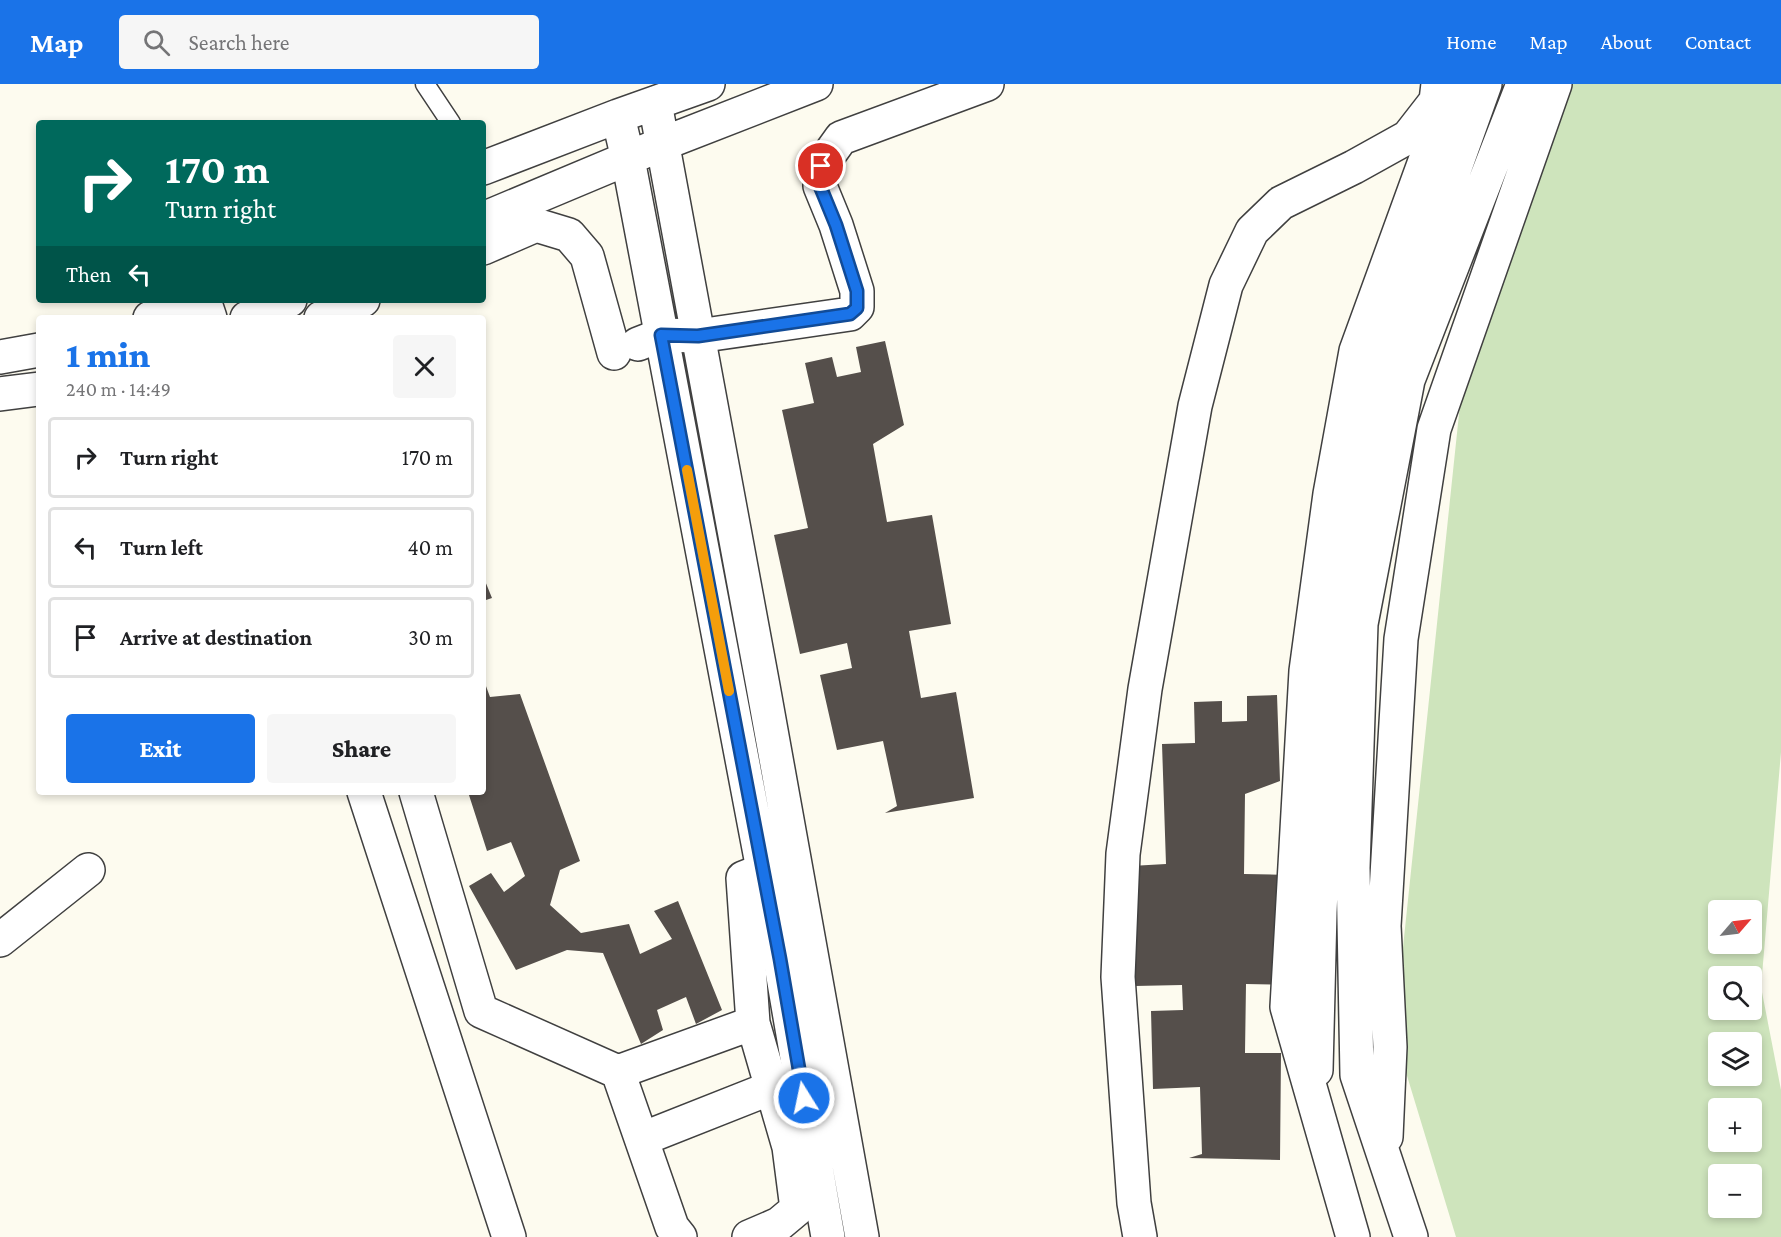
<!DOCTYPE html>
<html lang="en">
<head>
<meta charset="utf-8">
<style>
	:root { --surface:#fff; --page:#f6f6f6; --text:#202124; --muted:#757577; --line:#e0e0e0; --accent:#1a73e8 }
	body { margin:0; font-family:"Crimson Pro",serif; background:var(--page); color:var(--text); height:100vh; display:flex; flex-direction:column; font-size:22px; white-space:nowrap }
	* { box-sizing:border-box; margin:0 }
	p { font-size:20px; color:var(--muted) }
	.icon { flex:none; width:33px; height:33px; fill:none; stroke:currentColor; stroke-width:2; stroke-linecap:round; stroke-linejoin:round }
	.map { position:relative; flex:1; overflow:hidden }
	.side { position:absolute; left:36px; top:231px; width:450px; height:480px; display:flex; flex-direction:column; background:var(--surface); border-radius:6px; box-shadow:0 3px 9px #0003 }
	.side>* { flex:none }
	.hud { position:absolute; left:36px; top:36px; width:450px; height:183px; border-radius:6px; box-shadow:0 3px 9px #0003; background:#00695c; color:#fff; overflow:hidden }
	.needle { width:39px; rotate:62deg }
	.tools { position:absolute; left:1708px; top:816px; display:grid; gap:12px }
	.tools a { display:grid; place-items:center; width:54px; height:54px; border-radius:6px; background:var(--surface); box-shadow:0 3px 9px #0003; font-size:30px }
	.pin { position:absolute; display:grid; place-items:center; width:51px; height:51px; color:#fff; margin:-26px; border:3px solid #fff; border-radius:50%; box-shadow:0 2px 6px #0007 }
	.me { position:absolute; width:66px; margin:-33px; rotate:350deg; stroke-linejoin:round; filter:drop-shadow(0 0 4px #0008) }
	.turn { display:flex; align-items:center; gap:21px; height:126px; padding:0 30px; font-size:27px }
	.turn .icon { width:78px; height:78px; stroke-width:2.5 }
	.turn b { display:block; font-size:42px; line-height:51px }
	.then { display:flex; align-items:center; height:57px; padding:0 30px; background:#0003; gap:12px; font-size:22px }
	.round { display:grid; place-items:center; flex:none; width:63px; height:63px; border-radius:6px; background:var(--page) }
	.head { display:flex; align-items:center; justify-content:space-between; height:102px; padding:0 30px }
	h1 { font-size:36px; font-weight:800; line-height:45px; color:var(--accent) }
	.button { display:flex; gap:12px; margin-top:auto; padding:12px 30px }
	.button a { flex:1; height:69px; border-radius:6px; background:var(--accent); color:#fff; font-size:24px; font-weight:800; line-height:69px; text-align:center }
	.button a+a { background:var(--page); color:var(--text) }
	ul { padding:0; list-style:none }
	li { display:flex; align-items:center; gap:18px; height:81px; margin:0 12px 9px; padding:0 18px; border:3px solid var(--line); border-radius:6px }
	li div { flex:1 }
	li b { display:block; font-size:22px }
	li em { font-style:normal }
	header { display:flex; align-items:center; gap:36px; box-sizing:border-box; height:84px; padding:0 30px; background:var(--accent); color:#fff }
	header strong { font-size:28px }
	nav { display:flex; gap:33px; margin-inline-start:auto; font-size:21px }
	.search { width:420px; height:54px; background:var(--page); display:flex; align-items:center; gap:15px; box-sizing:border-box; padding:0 21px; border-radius:6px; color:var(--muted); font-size:22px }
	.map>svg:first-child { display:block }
	.green { fill:#cee4bc; fill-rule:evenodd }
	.building { fill:#554f4b }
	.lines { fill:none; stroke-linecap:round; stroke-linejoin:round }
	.service-casing { stroke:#404040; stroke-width:21 }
	.minor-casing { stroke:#404040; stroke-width:36 }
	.tertiary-casing { stroke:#404040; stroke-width:36 }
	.service { stroke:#fff; stroke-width:18 }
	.minor { stroke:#fff; stroke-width:33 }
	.tertiary { stroke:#fff; stroke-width:33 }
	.route-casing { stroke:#114b97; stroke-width:15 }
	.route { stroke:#1a73e8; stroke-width:10 }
	.slow { stroke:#f59e0b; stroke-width:10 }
</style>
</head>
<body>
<header>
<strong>Map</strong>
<div class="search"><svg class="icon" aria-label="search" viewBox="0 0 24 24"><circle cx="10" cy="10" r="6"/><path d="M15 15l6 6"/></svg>Search here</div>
<nav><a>Home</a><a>Map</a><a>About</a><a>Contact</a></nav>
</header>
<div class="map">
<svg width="1781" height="1153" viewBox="0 0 1781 1153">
	<rect width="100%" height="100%" fill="#fdfbef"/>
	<path class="green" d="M 1568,0 L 1781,0 L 1781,668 L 1761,903 L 1781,1006 L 1781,1153 L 1456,1153 L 1394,949 L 1463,292 ZM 1719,826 L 1752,826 L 1752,860 L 1719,860 ZM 1719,892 L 1752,892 L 1752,926 L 1719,926 ZM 1719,958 L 1752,958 L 1752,992 L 1719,992 ZM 1719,1024 L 1752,1024 L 1752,1058 L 1719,1058 ZM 1719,1090 L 1752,1090 L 1752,1124 L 1719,1124 Z"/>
	<path class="building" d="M 885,257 L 904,341 L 873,360 L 887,438 L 932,431 L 951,540 L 909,547 L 921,614 L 956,608 L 974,714 L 885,729 L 897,722 L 883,657 L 837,666 L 820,591 L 852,584 L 847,559 L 800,570 L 774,451 L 808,444 L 782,326 L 814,319 L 805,279 L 832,273 L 837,293 L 861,288 L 856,263 Z
		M 483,492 L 492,514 L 483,517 Z
		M 483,594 L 490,613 L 520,610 L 580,777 L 560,786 L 550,821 L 581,849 L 629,840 L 640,870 L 672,855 L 654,827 L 678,817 L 722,926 L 696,940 L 686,913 L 657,926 L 663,946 L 641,960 L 603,869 L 567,866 L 516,886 L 469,802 L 491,789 L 504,808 L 525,792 L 511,758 L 487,767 L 468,708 L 483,708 Z
		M 1277,611 L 1280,697 L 1245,710 L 1244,790 L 1290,791 L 1289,901 L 1246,900 L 1245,969 L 1281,969 L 1280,1076 L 1189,1074 L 1202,1070 L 1200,1003 L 1153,1005 L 1151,927 L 1183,926 L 1182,901 L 1135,902 L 1131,782 L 1166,780 L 1162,660 L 1195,659 L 1194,618 L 1222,617 L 1222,638 L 1247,637 L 1247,612 Z"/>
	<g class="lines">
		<g class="service-casing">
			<path id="service" d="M 425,0 L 451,39"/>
		</g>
		<g class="minor-casing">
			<path id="minor" d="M 483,164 L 536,141 L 569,151 L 587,172 L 614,269
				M 204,216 L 210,234
				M 321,234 L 363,216
				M 638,260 L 661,251 L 698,252 L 850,230 L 857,223 L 857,207 L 836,141 L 820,102 L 821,82 L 841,54 L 987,0
				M 364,708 L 509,1153
				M 416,708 L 481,927 L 618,988 L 672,1143 L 680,1153
				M 0,856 L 88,786
				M 618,988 L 753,939
				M 642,1055 L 771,1004
				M 749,1153 L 779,1140 L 797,1125 L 789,1063 L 753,939 L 743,794 L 789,776
				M 1140,1153 L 1134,1119 L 1118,893 L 1123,770 L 1145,605 L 1195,322 L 1226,201 L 1252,147 L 1281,119 L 1354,83 L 1408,53 L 1436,17 L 1438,0"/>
		</g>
		<g class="tertiary-casing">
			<path id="tertiary" d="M 655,19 L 763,602 L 862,1153
				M 618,32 L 628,75 L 780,875 L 828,1153
				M 483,84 L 618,32 L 708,0
				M 483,135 L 662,60 L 816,0
				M 150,234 L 198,216
				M 247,234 L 290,216
				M 0,273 L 39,266
				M 0,310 L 39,305
				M 1316,986 L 1320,828 L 1334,539 L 1379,296 L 1485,0
				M 1386,1053 L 1390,963 L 1384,842 L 1401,555 L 1434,345 L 1555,0
				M 1353,1153 L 1287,923 L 1306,587 L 1330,410 L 1356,267 L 1453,0
				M 1411,1153 L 1357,991 L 1353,784 L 1361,540 L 1408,296 L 1523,0"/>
		</g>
		<use href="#service" class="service"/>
		<use href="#minor" class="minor"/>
		<use href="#tertiary" class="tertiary"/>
	</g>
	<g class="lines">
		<g class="route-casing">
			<path id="route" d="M 804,1014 L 780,875 L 661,251 L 698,252 L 850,230 L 857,224 L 857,207 L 836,141 L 820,102 L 821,82"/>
		</g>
		<use href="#route" class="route"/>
		<path class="slow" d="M 687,386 L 729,607"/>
	</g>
</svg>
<div class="tools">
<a><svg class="needle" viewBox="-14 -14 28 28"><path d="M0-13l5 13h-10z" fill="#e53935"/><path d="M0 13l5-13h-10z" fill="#757577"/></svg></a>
<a><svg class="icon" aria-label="search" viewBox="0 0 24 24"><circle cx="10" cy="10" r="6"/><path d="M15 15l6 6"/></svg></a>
<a><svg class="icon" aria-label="layers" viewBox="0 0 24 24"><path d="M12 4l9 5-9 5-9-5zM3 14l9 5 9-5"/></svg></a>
<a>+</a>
<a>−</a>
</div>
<div class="pin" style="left:821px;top:82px;background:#d93025"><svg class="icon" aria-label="arrive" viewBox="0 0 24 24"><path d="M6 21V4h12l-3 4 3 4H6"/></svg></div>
<svg class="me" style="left:804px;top:1014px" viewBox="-20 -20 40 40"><circle r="17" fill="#1a73e8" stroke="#fff" stroke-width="3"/><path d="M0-11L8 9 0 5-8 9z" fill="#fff"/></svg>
<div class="hud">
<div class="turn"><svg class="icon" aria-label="right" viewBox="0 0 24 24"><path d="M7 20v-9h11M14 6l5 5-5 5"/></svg><div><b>170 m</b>Turn right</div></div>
<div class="then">Then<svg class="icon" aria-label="left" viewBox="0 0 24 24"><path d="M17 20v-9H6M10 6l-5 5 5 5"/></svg></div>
</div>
<section class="side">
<div class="head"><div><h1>1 min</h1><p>240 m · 14:49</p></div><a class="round"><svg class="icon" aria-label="close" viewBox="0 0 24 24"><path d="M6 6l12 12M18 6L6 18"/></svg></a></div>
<ul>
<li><svg class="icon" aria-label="right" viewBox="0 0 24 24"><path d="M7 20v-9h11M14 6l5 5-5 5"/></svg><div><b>Turn right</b></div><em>170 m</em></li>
<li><svg class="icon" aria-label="left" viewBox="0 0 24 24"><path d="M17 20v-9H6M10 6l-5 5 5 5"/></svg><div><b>Turn left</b></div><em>40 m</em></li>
<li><svg class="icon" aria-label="arrive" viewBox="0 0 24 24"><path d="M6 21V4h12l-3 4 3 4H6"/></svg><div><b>Arrive at destination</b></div><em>30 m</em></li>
</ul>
<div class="button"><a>Exit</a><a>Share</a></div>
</section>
</div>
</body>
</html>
